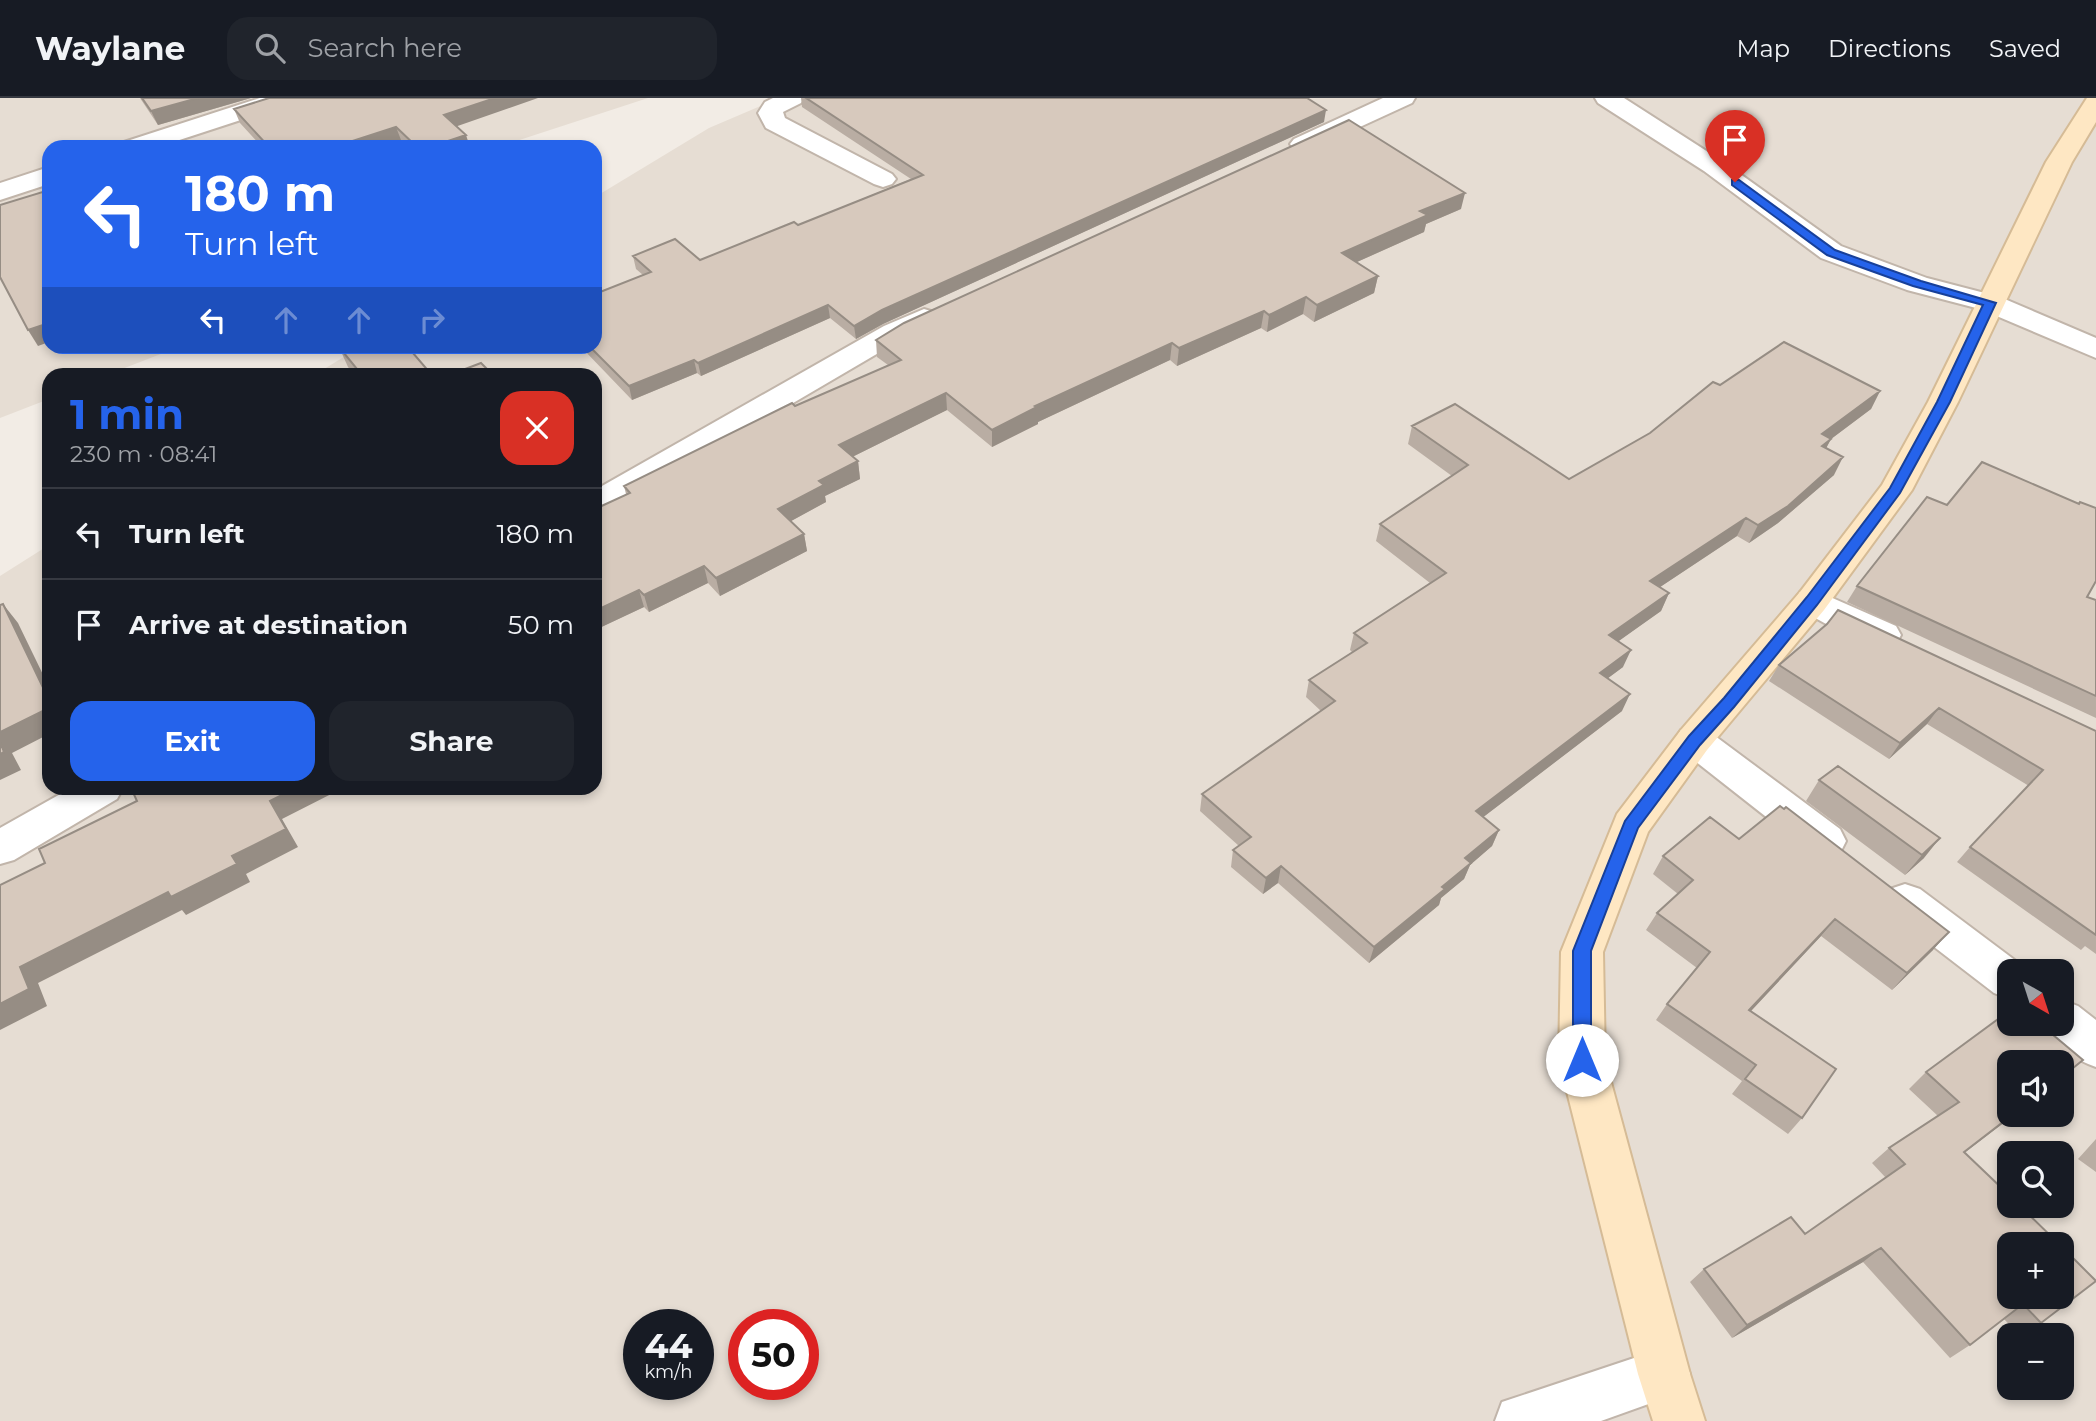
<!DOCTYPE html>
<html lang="en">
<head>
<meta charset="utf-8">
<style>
	:root { --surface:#171b24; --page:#20242c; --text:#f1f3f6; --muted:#9ea1a6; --line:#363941; --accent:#2563eb }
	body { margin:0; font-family:Montserrat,sans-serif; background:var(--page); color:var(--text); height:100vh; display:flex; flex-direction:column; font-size:26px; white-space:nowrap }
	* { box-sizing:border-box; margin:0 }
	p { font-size:23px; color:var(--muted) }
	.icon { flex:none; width:38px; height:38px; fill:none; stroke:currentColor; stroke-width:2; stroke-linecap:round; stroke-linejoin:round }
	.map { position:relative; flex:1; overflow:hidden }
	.sheet { position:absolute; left:42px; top:270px; width:560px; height:427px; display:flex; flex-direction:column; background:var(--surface); border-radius:21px; box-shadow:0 4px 10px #0003 }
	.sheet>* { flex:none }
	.hud { position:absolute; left:42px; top:42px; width:560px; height:214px; border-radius:21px; box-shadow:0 4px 10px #0003; background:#2563eb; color:#fff; overflow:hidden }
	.needle { width:46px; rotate:141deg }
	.buttons { position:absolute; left:1997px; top:861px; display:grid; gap:14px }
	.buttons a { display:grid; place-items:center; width:77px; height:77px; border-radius:14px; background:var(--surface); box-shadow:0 4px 10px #0003; font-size:35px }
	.speed { position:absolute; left:623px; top:1211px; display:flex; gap:14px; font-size:35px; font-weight:700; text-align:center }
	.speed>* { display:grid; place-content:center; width:91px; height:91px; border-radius:50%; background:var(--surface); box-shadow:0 4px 10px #0003; line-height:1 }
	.speed small { font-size:18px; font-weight:400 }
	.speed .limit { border:10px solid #d22; background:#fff; color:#111 }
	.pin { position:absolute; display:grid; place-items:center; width:60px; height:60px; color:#fff; margin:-72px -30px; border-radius:50% 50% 50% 0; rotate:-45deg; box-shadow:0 0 7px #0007 }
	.pin .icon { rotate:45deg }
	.me { position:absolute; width:77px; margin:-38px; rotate:0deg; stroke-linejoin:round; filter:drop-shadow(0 0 5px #0008) }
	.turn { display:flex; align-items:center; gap:24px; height:147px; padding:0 28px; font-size:32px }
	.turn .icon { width:91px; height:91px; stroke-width:2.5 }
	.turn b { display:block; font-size:49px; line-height:60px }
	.lanes { display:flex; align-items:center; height:66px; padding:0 28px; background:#0003; justify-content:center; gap:35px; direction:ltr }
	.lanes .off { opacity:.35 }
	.round { display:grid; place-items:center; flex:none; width:74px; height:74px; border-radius:21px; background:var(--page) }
	.summary { display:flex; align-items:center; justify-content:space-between; height:119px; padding:0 28px }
	h1 { font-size:42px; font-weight:700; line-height:52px; color:var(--accent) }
	.button { display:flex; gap:14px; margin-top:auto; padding:14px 28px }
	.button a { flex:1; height:80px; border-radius:21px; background:var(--accent); color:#fff; font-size:28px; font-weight:700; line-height:80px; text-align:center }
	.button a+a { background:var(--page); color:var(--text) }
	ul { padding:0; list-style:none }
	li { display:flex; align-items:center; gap:21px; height:91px; padding:0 28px; border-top:2px solid var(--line) }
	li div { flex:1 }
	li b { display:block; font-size:26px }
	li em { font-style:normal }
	header { display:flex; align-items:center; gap:42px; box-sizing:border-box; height:98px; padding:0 35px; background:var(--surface); border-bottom:2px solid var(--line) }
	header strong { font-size:33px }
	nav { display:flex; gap:38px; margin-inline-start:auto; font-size:24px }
	.search { width:490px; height:63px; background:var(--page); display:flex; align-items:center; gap:18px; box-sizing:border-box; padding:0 24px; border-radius:21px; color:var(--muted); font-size:26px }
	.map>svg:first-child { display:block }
	.residential { fill:#e6ddd3; fill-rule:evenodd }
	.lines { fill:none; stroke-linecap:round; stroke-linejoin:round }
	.minor-casing { stroke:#c1b5aa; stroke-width:4 }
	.secondary-casing { stroke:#d5bb96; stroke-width:4 }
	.minor { fill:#fff; fill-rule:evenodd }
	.secondary { fill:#fee7c3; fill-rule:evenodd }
	.wall { fill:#b9ada3 }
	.shaded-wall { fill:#968d84 }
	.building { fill:#d7c9bd; stroke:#968d84; stroke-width:2 }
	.route { fill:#2563eb; stroke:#184099; stroke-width:2 }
</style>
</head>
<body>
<header>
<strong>Waylane</strong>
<div class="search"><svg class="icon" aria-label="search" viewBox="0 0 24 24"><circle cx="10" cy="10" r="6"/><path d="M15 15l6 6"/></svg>Search here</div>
<nav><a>Map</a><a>Directions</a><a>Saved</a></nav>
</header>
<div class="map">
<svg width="2096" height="1323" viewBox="0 0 2096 1323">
	<rect width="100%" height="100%" fill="#f2ece5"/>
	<path class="residential" d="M 0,0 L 648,0 L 498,49 L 49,49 L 49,248 L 179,249 L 109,276 L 49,276 L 49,301 L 0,320 Z
		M 779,0 L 2096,0 L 2096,1323 L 0,1323 L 0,478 L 49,447 L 49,690 L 595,690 L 595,276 L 316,276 L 360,249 L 595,248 L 595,99 L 709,30 ZM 2009,873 L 2062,873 L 2062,926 L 2009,926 ZM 2009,964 L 2062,964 L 2062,1017 L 2009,1017 ZM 2009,1055 L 2062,1055 L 2062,1108 L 2009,1108 ZM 2009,1146 L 2062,1146 L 2062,1199 L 2009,1199 ZM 639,1227 L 698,1227 L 698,1286 L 639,1286 ZM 744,1227 L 803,1227 L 803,1286 L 744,1286 ZM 2009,1237 L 2062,1237 L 2062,1290 L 2009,1290 Z"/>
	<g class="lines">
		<g class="minor-casing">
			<path id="minor" d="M 260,0 L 296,0 L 293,5 L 158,49 L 120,49 L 124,44 Z
				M 773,0 L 804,0 L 801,5 L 783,14 L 785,20 L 892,76 L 896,81 L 892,86 L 883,89 L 874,86 L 766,30 L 758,15 L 765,4 Z
				M 1383,0 L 1415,0 L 1412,5 L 1312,51 L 1303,54 L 1294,51 L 1290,46 L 1294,41 Z
				M 1595,0 L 1624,0 L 1722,63 L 1841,148 L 1927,180 L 2000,199 L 2096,240 L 2096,260 L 1980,211 L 1907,192 L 1821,160 L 1704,73 L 1598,5 Z
				M 49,69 L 49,86 L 0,102 L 0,85 Z
				M 924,211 L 934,214 L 938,220 L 934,226 L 904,240 L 607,414 L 595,417 L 595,392 L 884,228 Z
				M 1812,491 L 1896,528 L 1901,537 L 1896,546 C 1869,554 1825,524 1800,512 L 1794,503 L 1800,494 Z
				M 1694,627 L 1707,632 L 1840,731 L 1846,743 L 1840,755 L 1826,759 L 1812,755 L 1681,652 L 1675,642 L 1681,632 Z
				M 71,690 L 123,690 L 117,701 L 14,762 L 0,766 L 0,730 Z
				M 1905,786 L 1920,791 L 2024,869 L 2026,873 L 2009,873 L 2009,901 L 1994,895 L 1890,815 L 1884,803 L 1890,791 Z
				M 2062,902 L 2078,908 L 2096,922 L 2096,969 C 2076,962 2051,946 2042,926 L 2062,926 Z
				M 1664,1250 L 1682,1258 L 1690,1276 L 1682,1294 L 1601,1323 L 1495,1323 L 1502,1304 Z"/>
		</g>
		<g class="secondary-casing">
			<path id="secondary" d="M 2087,0 L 2096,0 L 2096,24 L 2072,64 L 1958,304 L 1912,392 L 1824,512 L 1707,652 L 1648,734 L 1603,854 L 1605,962 L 1690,1276 L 1705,1323 L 1653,1323 L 1638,1276 L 1559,962 L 1561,854 L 1617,716 L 1681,632 L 1800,494 L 1882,387 L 1928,304 L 2046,64 Z"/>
		</g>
		<use href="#minor" class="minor"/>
		<use href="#secondary" class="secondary"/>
	</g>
	<path class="wall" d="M 140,0 L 251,0 L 158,27 Z
		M 801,0 L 1307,0 L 1324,24 L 883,226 L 856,241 L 830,220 L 701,278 L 697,275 L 632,302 L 583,251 L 582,248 L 595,248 L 643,177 L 636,171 L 633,158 L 700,162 L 798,127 L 911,81 L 802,9 Z
		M 234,11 L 456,28 L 470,49 L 408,49 L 401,42 L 381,49 L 262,49 L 240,25 Z
		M 1461,111 L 1426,126 L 1424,134 L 1357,164 L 1378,178 L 1374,195 L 1314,224 L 1303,216 L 1267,234 L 1261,230 L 1177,268 L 1170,262 L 1038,324 L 1038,326 L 992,349 L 947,312 L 852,359 L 858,363 L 860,381 L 825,398 L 826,404 L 791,423 L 804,436 L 807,453 L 720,498 L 708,485 L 649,514 L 644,509 L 595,532 L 626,396 L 624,388 L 888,267 L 877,259 L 876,242 Z
		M 339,249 L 431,276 L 354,276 L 348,269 Z
		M 1720,287 L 1880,293 L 1871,311 L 1831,341 L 1826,350 L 1834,377 L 1778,425 L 1749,445 L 1737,438 L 1660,489 L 1669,495 L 1661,513 L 1618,543 L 1623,569 L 1608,580 L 1622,613 L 1483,719 L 1499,732 L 1492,748 L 1470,767 L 1464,781 L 1441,800 L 1439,807 L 1369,865 L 1278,785 L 1263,796 L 1231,769 L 1233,752 L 1239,748 L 1200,713 L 1202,696 L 1321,613 L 1306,599 L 1309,582 L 1352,554 L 1350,552 L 1354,535 L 1430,485 L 1376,443 L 1380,426 L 1452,378 L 1408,346 L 1412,328 L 1569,381 L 1650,335 Z
		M 1857,488 L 2087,499 L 2096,502 L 2096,620 L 1847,504 Z
		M 1779,567 L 2096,633 L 2096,856 L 2085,848 L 2081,852 L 1957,764 L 1970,749 L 2029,688 L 1927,626 L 1889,661 L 1769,583 Z
		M 1838,668 L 1924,760 L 1905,777 L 1806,703 L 1819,682 Z
		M 1739,741 L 1933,852 L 1892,892 L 1821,838 L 1751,913 L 1802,1020 L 1788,1036 L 1732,996 L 1742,983 L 1656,922 L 1667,906 L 1697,870 L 1646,832 L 1657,815 L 1678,796 L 1653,776 L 1663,758 Z
		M 2083,962 L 2062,980 L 2062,964 L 1965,1054 L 2062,1199 L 2041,1225 L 2021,1237 L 2019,1237 L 2004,1221 L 1970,1247 L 1950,1260 L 1863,1164 L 1732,1240 L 1690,1184 L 1704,1171 L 1805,1136 L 1886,1080 L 1872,1065 L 1889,1050 L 1938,1018 L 1909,991 L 1926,974 Z
		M 2096,1041 L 2096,1074 L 2078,1061 Z"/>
	<path class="shaded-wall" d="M 198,0 L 251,0 L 158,27 L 151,13 Z
		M 495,0 L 538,0 L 449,31 L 444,17 Z
		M 1326,12 L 1324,24 L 883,226 L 856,241 L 854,228 L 882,212 Z
		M 396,29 L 401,42 L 381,49 L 334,49 Z
		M 466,37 L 470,49 L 430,49 Z
		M 1465,95 L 1461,111 L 1426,126 L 1424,134 L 1339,172 L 1342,155 L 1420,113 Z
		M 1378,178 L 1374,195 L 1314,224 L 1317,207 Z
		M 1306,199 L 1303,216 L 1267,234 L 1269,217 Z
		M 828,207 L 830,220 L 701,278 L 698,265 Z
		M 1264,213 L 1261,230 L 1177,268 L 1179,250 Z
		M 49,225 L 49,244 L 38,248 L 28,232 Z
		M 1172,245 L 1170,262 L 1038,324 L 1038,326 L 992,349 L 992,332 L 1035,308 Z
		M 694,262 L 697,275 L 632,302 L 629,288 Z
		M 1880,293 L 1871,311 L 1831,341 L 1822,358 L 1822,336 Z
		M 946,295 L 947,312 L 842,364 L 839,347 Z
		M 1843,359 L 1834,377 L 1778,425 L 1749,445 L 1758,427 Z
		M 858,363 L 860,381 L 825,398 L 826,404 L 782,428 L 778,411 L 819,383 Z
		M 1746,420 L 1737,438 L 1642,501 L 1650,483 Z
		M 804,436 L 807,453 L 720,498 L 716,480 Z
		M 704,468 L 708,485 L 649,514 L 644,497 Z
		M 639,492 L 644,509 L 595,532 L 595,513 Z
		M 1669,495 L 1661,513 L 1602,555 L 1609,537 Z
		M 3,506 L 18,525 L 49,589 L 49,602 Z
		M 1631,552 L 1623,569 L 1592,592 L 1600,575 Z
		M 1630,596 L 1622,613 L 1469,730 L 1476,713 Z
		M 49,610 L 49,636 L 12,655 L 21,672 L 0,682 L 0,634 Z
		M 1939,610 L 1927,626 L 1889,661 L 1900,645 Z
		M 296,690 L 343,690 L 282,721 L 298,749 L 246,776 L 250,784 L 186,817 L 182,812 L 38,885 L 47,908 L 0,932 L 0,906 L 20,869 L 270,703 Z
		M 1499,732 L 1492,748 L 1470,767 L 1464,781 L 1441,800 L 1439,807 L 1369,865 L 1374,849 L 1442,789 L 1465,760 Z
		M 1940,740 L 1924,760 L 1905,777 L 1922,757 Z
		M 1281,768 L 1278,785 L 1263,796 L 1266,780 Z
		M 1835,821 L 1821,838 L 1736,929 L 1749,912 Z
		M 1949,834 L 1933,852 L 1892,892 L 1907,875 Z
		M 2012,1017 L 2014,1017 L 1946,1069 L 1964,1054 Z
		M 1881,1150 L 1863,1164 L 1732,1240 L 1747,1227 Z"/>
	<path class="building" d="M 142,0 L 198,0 L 151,13 Z
		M 269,0 L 495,0 L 444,17 L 466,37 L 430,49 L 417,49 L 396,29 L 334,49 L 269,49 L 234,11 Z
		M 806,0 L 1307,0 L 1326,12 L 882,212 L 854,228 L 828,207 L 698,265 L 694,262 L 629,288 L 589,248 L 595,248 L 595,196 L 651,174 L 633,158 L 675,141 L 700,162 L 794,124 L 798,127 L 923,77 Z
		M 1349,22 L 1465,95 L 1420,113 L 1428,117 L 1342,155 L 1378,178 L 1317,207 L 1306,199 L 1269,217 L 1264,213 L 1179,250 L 1172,245 L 1035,308 L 1037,309 L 992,332 L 946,295 L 839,347 L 858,363 L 819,383 L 824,387 L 778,411 L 804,436 L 716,480 L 704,468 L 644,497 L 639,492 L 595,513 L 595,411 L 630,395 L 624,388 L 792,305 L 795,308 L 901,262 L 876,242 L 904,225 Z
		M 49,92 L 49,225 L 28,232 L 0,179 L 0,107 Z
		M 1784,244 L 1880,293 L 1822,336 L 1831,341 L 1822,348 L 1843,359 L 1788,408 L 1758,427 L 1746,420 L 1650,483 L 1669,495 L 1609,537 L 1631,552 L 1600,575 L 1630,596 L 1476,713 L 1499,732 L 1465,760 L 1471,765 L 1442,789 L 1445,791 L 1374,849 L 1281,768 L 1266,780 L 1233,752 L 1251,739 L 1202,696 L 1335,603 L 1309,582 L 1367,545 L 1354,535 L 1446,475 L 1380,426 L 1468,367 L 1412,328 L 1455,306 L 1569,381 L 1650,335 L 1713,284 L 1720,287 Z
		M 342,248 L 407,248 L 431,276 L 361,276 L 339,249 Z
		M 481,265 L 492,276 L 452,276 Z
		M 1982,364 L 2079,406 L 2080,404 L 2096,410 L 2096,483 L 2087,499 L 2096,502 L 2096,598 L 1857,488 L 1927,399 L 1947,407 Z
		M 3,506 L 49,602 L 49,610 L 0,634 L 0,507 Z
		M 1838,512 L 2096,633 L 2096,837 L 1970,749 L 2043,672 L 1939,610 L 1900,645 L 1779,567 L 1827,526 Z
		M 0,644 L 4,654 L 0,656 Z
		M 1838,668 L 1940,740 L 1922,757 L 1819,682 Z
		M 131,690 L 296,690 L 270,703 L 286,731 L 232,758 L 237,766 L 171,799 L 168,794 L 20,869 L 29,891 L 0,906 L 0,787 L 45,765 L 39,751 L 137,703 Z
		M 1780,708 L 1784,711 L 1786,709 L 1949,834 L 1907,875 L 1835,821 L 1749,912 L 1836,971 L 1802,1020 L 1745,981 L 1756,967 L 1667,906 L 1710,854 L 1657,815 L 1693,782 L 1663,758 L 1710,719 L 1739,741 Z
		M 2009,913 L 2009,926 L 2040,926 L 2083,962 L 2062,979 L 2062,964 L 2009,964 L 2009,1017 L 2012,1017 L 1964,1054 L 2009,1097 L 2009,1108 L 2020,1108 L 2059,1146 L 2009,1146 L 2009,1199 L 2062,1199 L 2062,1149 L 2096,1183 L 2041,1225 L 2023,1206 L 1970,1247 L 1881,1150 L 1747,1227 L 1704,1171 L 1791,1119 L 1805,1136 L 1905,1066 L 1889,1050 L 1959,1004 L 1926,974 Z"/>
	<path class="route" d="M 1732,82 L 1739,82 L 1835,152 L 1921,183 L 1996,205 L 1950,304 L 1900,395 L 1817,507 L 1734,609 L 1700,647 L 1638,730 L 1591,853 L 1591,962 L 1589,968 L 1582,970 L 1575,968 L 1573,962 L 1573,853 L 1625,723 L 1689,638 L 1724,600 L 1807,499 L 1890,390 L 1937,304 L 1983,207 L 1913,188 L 1827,157 L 1732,87 Z"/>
</svg>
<div class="buttons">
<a><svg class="needle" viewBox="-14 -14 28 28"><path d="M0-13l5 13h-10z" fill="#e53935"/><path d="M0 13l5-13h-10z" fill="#9ea1a6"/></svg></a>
<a><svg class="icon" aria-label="sound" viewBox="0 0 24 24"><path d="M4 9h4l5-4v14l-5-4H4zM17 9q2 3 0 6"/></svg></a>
<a><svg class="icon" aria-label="search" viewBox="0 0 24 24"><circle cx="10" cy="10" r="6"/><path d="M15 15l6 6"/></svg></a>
<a>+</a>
<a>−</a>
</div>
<div class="speed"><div>44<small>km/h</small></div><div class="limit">50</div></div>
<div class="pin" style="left:1735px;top:84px;background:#d93025"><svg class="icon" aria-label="arrive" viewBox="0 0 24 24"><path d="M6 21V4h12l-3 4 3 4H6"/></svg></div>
<svg class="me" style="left:1582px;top:962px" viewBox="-20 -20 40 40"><circle r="19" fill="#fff"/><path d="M0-13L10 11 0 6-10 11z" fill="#2563eb"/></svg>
<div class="hud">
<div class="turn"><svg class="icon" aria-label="left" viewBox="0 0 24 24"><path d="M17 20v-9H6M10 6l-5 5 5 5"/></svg><div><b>180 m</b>Turn left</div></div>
<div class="lanes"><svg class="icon" aria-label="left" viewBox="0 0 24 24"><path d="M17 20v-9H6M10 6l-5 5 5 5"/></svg><svg class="icon off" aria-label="ahead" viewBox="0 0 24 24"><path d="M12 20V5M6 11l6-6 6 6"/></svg><svg class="icon off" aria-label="ahead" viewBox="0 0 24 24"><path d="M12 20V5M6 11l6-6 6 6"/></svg><svg class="icon off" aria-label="right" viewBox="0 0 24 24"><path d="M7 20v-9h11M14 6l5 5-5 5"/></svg></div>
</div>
<section class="sheet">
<div class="summary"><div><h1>1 min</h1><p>230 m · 08:41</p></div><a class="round" style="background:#d93025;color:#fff"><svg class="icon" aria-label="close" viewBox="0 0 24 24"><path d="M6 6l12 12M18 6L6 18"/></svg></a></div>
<ul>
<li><svg class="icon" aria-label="left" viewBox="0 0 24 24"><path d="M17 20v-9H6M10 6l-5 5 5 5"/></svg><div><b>Turn left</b></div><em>180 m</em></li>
<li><svg class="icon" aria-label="arrive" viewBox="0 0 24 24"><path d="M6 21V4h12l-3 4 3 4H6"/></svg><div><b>Arrive at destination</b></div><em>50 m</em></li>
</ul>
<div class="button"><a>Exit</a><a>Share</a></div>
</section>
</div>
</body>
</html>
